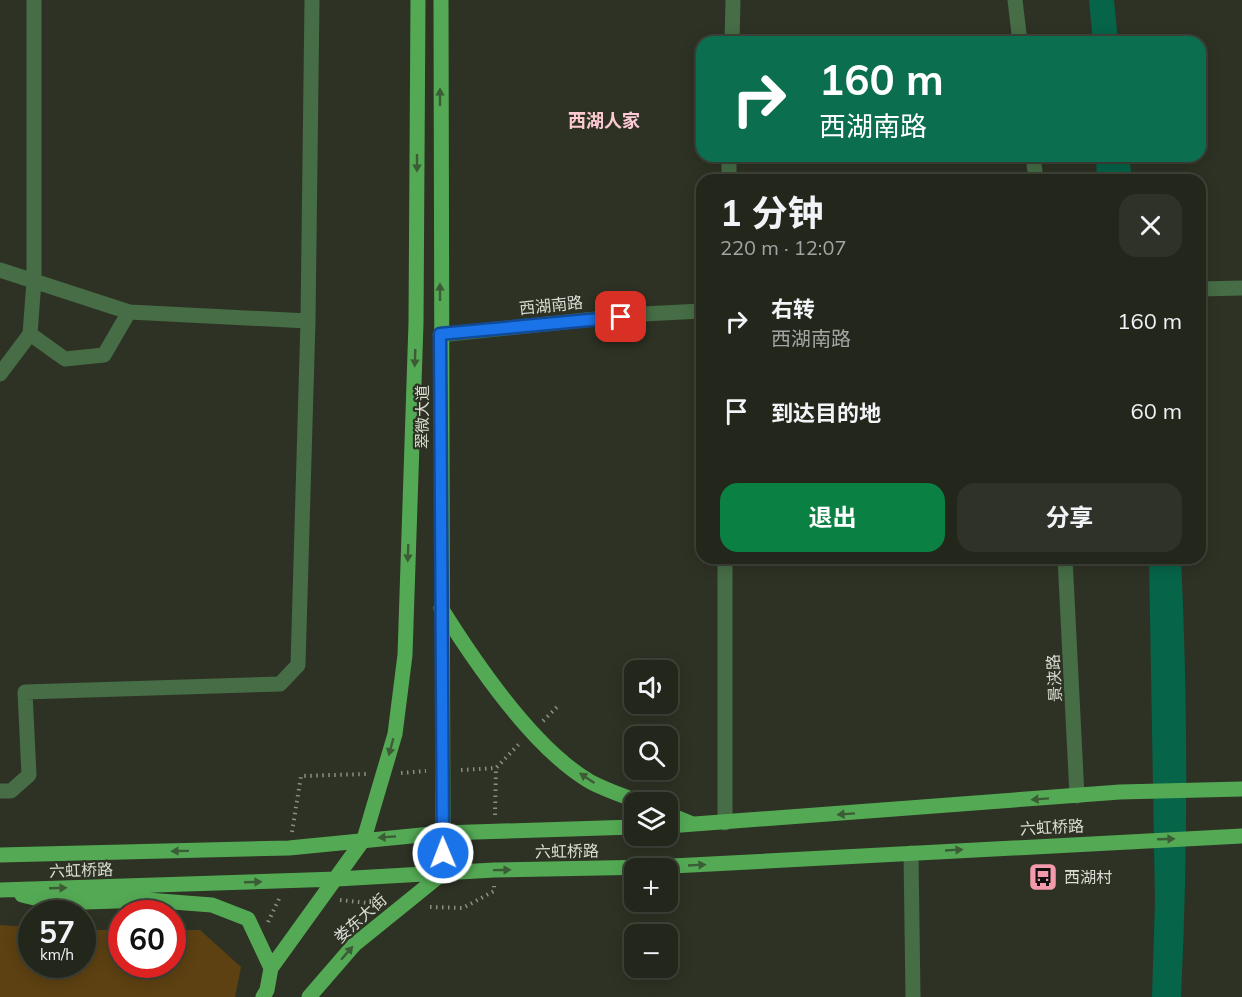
<!DOCTYPE html>
<html lang="zh">
<head>
<meta charset="utf-8">
<style>
	:root { --surface:#22261b; --page:#2e3228; --text:#f1f3f6; --muted:#a2a5a3; --line:#3f433a; --accent:#0b8043 }
	body { margin:0; font-family:Mulish,"Noto Sans SC",sans-serif; background:var(--page); color:var(--text); height:100vh; display:flex; flex-direction:column; font-size:22px; white-space:nowrap }
	* { box-sizing:border-box; margin:0 }
	p { font-size:20px; color:var(--muted) }
	.icon { flex:none; width:33px; height:33px; fill:none; stroke:currentColor; stroke-width:2; stroke-linecap:round; stroke-linejoin:round }
	.map { position:relative; flex:1; overflow:hidden }
	.sheet { position:absolute; left:696px; top:174px; width:510px; height:390px; display:flex; flex-direction:column; background:var(--surface); border-radius:18px; box-shadow:0 3px 15px #0003,0 0 0 2px var(--line) }
	.sheet>* { flex:none }
	.hud { position:absolute; left:696px; top:36px; width:510px; height:126px; border-radius:18px; box-shadow:0 3px 15px #0003,0 0 0 2px var(--line); background:#0b6e4f; color:#fff; overflow:hidden }
	.buttons { position:absolute; left:624px; top:660px; display:grid; gap:12px }
	.buttons a { display:grid; place-items:center; width:54px; height:54px; border-radius:12px; background:var(--surface); box-shadow:0 3px 15px #0003,0 0 0 2px var(--line); font-size:30px }
	.speed { position:absolute; left:18px; top:900px; display:flex; gap:12px; font-size:30px; font-weight:700; text-align:center }
	.speed>* { display:grid; place-content:center; width:78px; height:78px; border-radius:50%; background:var(--surface); box-shadow:0 3px 15px #0003,0 0 0 2px var(--line); line-height:1 }
	.speed small { font-size:15px; font-weight:400 }
	.speed .limit { border:9px solid #d22; background:#fff; color:#111 }
	.pin { position:absolute; display:grid; place-items:center; width:51px; height:51px; color:#fff; margin:-26px; border-radius:12px; box-shadow:0 3px 9px #0006 }
	.me { position:absolute; width:66px; margin:-33px; rotate:359deg; stroke-linejoin:round; filter:drop-shadow(0 0 4px #0008) }
	.turn { display:flex; align-items:center; gap:21px; height:126px; padding:0 24px; font-size:27px }
	.turn .icon { width:78px; height:78px; stroke-width:2.5 }
	.turn b { display:block; font-size:42px; line-height:51px }
	.round { display:grid; place-items:center; flex:none; width:63px; height:63px; border-radius:18px; background:var(--page) }
	.summary { display:flex; align-items:center; justify-content:space-between; height:102px; padding:0 24px }
	h1 { font-size:36px; font-weight:700; line-height:45px }
	.primary-button { display:flex; gap:12px; margin-top:auto; padding:12px 24px }
	.primary-button a { flex:1; height:69px; border-radius:18px; background:var(--accent); color:#fff; font-size:24px; font-weight:700; line-height:69px; text-align:center }
	.primary-button a+a { background:var(--page); color:var(--text) }
	ul { padding:0; list-style:none }
	li { display:flex; align-items:center; gap:18px; height:90px; padding:0 24px }
	li div { flex:1 }
	li b { display:block; font-size:22px }
	li em { font-style:normal }
	.map>svg:first-child { display:block }
	.green { fill:#5d4112 }
	.water { fill:#066449 }
	.lines { fill:none; stroke-linecap:round; stroke-linejoin:round }
	.path { stroke:#8c8e84; stroke-width:4; stroke-dasharray:1.5 4.5; stroke-linecap:butt }
	.minor { stroke:#466d45; stroke-width:15 }
	.major { stroke:#54aa54; stroke-width:15 }
	.oneway { fill:#3b5c35 }
	.route-casing { stroke:#114b97; stroke-width:15 }
	.route { stroke:#1a73e8; stroke-width:10 }
	.labels { text-anchor:middle; stroke-width:4.5; stroke-linejoin:round; paint-order:stroke }
	.street-label { font-size:16px; fill:#dbddd5; stroke:#2e3224 }
	.poi-label { font-size:16px; fill:#dbddd5; stroke:#2e3224; text-anchor:start }
	.neighbourhood-label { font-size:18px; font-weight:bold; fill:#fdc9d2; stroke:#2e3224 }
</style>
</head>
<body>
<div class="map">
<svg width="1242" height="997" viewBox="0 0 1242 997">
	<rect width="100%" height="100%" fill="#2e3224"/>
	<path class="green" d="M 0,925 L 31,927 L 32,964 L 82,964 L 83,930 L 121,930 L 122,964 L 172,964 L 173,930 L 200,930 L 241,967 L 235,997 L 0,997 Z"/>
	<path class="water" d="M 1089,0 L 1114,0 L 1118,42 L 1093,42 Z
		M 1096,156 L 1129,156 L 1132,180 L 1097,180 Z
		M 1149,558 L 1181,558 C 1188,704 1188,851 1181,997 L 1152,997 L 1155,901 Z"/>
	<g class="lines">
		<path class="path" d="M 543,721 L 558,706
			M 461,770 L 496,768 L 520,743
			M 401,773 L 426,771
			M 495,815 L 496,768
			M 292,832 L 301,776 L 366,774
			M 340,900 L 377,904
			M 430,907 L 463,908 L 494,891 L 494,886
			M 268,922 L 279,899"/>
		<path class="minor" d="M 1015,0 L 1020,42
			M 732,42 L 733,0
			M 1033,156 L 1036,180
			M 729,180 L 729,156
			M 0,270 L 129,312 L 308,321
			M 1200,289 L 1242,288
			M 30,334 L 65,359 L 104,355 L 129,312
			M 440,335 L 643,314 L 702,311
			M 0,374 L 30,334 L 34,281 L 34,0
			M 725,558 L 725,823
			M 1065,558 L 1077,796
			M 0,791 L 11,791 L 29,775 L 25,692 L 280,684 L 298,665 L 308,321 L 312,0
			M 911,853 L 913,997"/>
		<path class="major" d="M 441,0 L 443,873
			M 441,608 C 476,664 532,747 589,781 C 605,790 624,796 640,802
			M 668,814 L 690,823
			M 668,826 L 1120,792 L 1242,789
			M 0,855 L 289,848 L 442,833 L 634,827
			M 0,890 L 337,879 L 494,870 L 653,867 L 1242,836
			M 22,895 L 55,903 L 147,900 L 212,905 L 248,919 L 271,968
			M 263,997 L 267,990 L 271,968 L 364,839 L 395,734 L 405,655 L 416,323 L 418,0
			M 309,997 L 354,945 L 443,873"/>
	</g>
	<defs><path id="oneway-solid" d="M-6-.8H1V-3.2L6.5 0L1 3.2V.8H-6Z" transform="scale(1.5)"/></defs>
	<g class="oneway">
		<use href="#oneway-solid" transform="translate(440 97) rotate(-90)"/>
		<use href="#oneway-solid" transform="translate(417 163) rotate(90)"/>
		<use href="#oneway-solid" transform="translate(440 292) rotate(-90)"/>
		<use href="#oneway-solid" transform="translate(415 358) rotate(92)"/>
		<use href="#oneway-solid" transform="translate(408 553) rotate(92)"/>
		<use href="#oneway-solid" transform="translate(391 747) rotate(105)"/>
		<use href="#oneway-solid" transform="translate(587 778) rotate(-146)"/>
		<use href="#oneway-solid" transform="translate(1040 799) rotate(176)"/>
		<use href="#oneway-solid" transform="translate(846 814) rotate(176)"/>
		<use href="#oneway-solid" transform="translate(387 837) rotate(176)"/>
		<use href="#oneway-solid" transform="translate(1166 839) rotate(-2)"/>
		<use href="#oneway-solid" transform="translate(954 850) rotate(-3)"/>
		<use href="#oneway-solid" transform="translate(180 851) rotate(179)"/>
		<use href="#oneway-solid" transform="translate(697 865) rotate(-3)"/>
		<use href="#oneway-solid" transform="translate(502 870) rotate(-1)"/>
		<use href="#oneway-solid" transform="translate(253 882) rotate(-2)"/>
		<use href="#oneway-solid" transform="translate(58 888) rotate(-2)"/>
		<use href="#oneway-solid" transform="translate(347 953) rotate(-49)"/>
	</g>
	<g class="lines">
		<g class="route-casing">
			<path id="route" d="M 443,853 L 440,334 L 621,317"/>
		</g>
		<use href="#route" class="route"/>
	</g>
	<defs>
		<g id="bus-square" transform="scale(1.5)"><rect x="-9" y="-9" width="18" height="18" rx="4" fill="#f39aab" stroke="#2e3224"/><path d="M-5-6H5V4H4V6H2V4H-2V6H-4V4H-5ZM-3.5-4V0h7V-4ZM-3.5 1.2v1.5H-2V1.2ZM2 1.2v1.5H3.5V1.2Z" fill="#111"/></g>
	</defs>
	<g fill-rule="evenodd">
		<use href="#bus-square" x="1043" y="877"/>
	</g>
	<g class="labels">
		<g class="street-label">
			<text transform="translate(551 305) rotate(-6)" y="6">西湖南路</text>
			<text transform="translate(422 417) rotate(-90)" y="6">翠微大道</text>
			<text transform="translate(1054 678) rotate(-93)" y="6">景浃路</text>
			<text transform="translate(1052 827) rotate(-3)" y="6">六虹桥路</text>
			<text transform="translate(567 851) rotate(-1)" y="6">六虹桥路</text>
			<text transform="translate(81 870) rotate(-2)" y="6">六虹桥路</text>
			<text transform="translate(360 918) rotate(-42)" y="6">娄东大街</text>
		</g>
		<g class="poi-label">
			<text x="1064" y="883">西湖村</text>
		</g>
		<g class="neighbourhood-label">
			<text x="604" y="127">西湖人家</text>
		</g>
	</g>
</svg>
<div class="buttons">
<a><svg class="icon" aria-label="sound" viewBox="0 0 24 24"><path d="M4 9h4l5-4v14l-5-4H4zM17 9q2 3 0 6"/></svg></a>
<a><svg class="icon" aria-label="search" viewBox="0 0 24 24"><circle cx="10" cy="10" r="6"/><path d="M15 15l6 6"/></svg></a>
<a><svg class="icon" aria-label="layers" viewBox="0 0 24 24"><path d="M12 4l9 5-9 5-9-5zM3 14l9 5 9-5"/></svg></a>
<a>+</a>
<a>−</a>
</div>
<div class="speed"><div>57<small>km/h</small></div><div class="limit">60</div></div>
<div class="pin" style="left:621px;top:317px;background:#d93025"><svg class="icon" aria-label="arrive" viewBox="0 0 24 24"><path d="M6 21V4h12l-3 4 3 4H6"/></svg></div>
<svg class="me" style="left:443px;top:853px" viewBox="-20 -20 40 40"><circle r="17" fill="#1a73e8" stroke="#fff" stroke-width="3"/><path d="M0-11L8 9 0 5-8 9z" fill="#fff"/></svg>
<div class="hud">
<div class="turn"><svg class="icon" aria-label="right" viewBox="0 0 24 24"><path d="M7 20v-9h11M14 6l5 5-5 5"/></svg><div><b>160 m</b>西湖南路</div></div>
</div>
<section class="sheet">
<div class="summary"><div><h1>1 分钟</h1><p>220 m · 12:07</p></div><a class="round"><svg class="icon" aria-label="close" viewBox="0 0 24 24"><path d="M6 6l12 12M18 6L6 18"/></svg></a></div>
<ul>
<li><svg class="icon" aria-label="right" viewBox="0 0 24 24"><path d="M7 20v-9h11M14 6l5 5-5 5"/></svg><div><b>右转</b><p>西湖南路</p></div><em>160 m</em></li>
<li><svg class="icon" aria-label="arrive" viewBox="0 0 24 24"><path d="M6 21V4h12l-3 4 3 4H6"/></svg><div><b>到达目的地</b></div><em>60 m</em></li>
</ul>
<div class="primary-button"><a>退出</a><a>分享</a></div>
</section>
</div>
</body>
</html>
